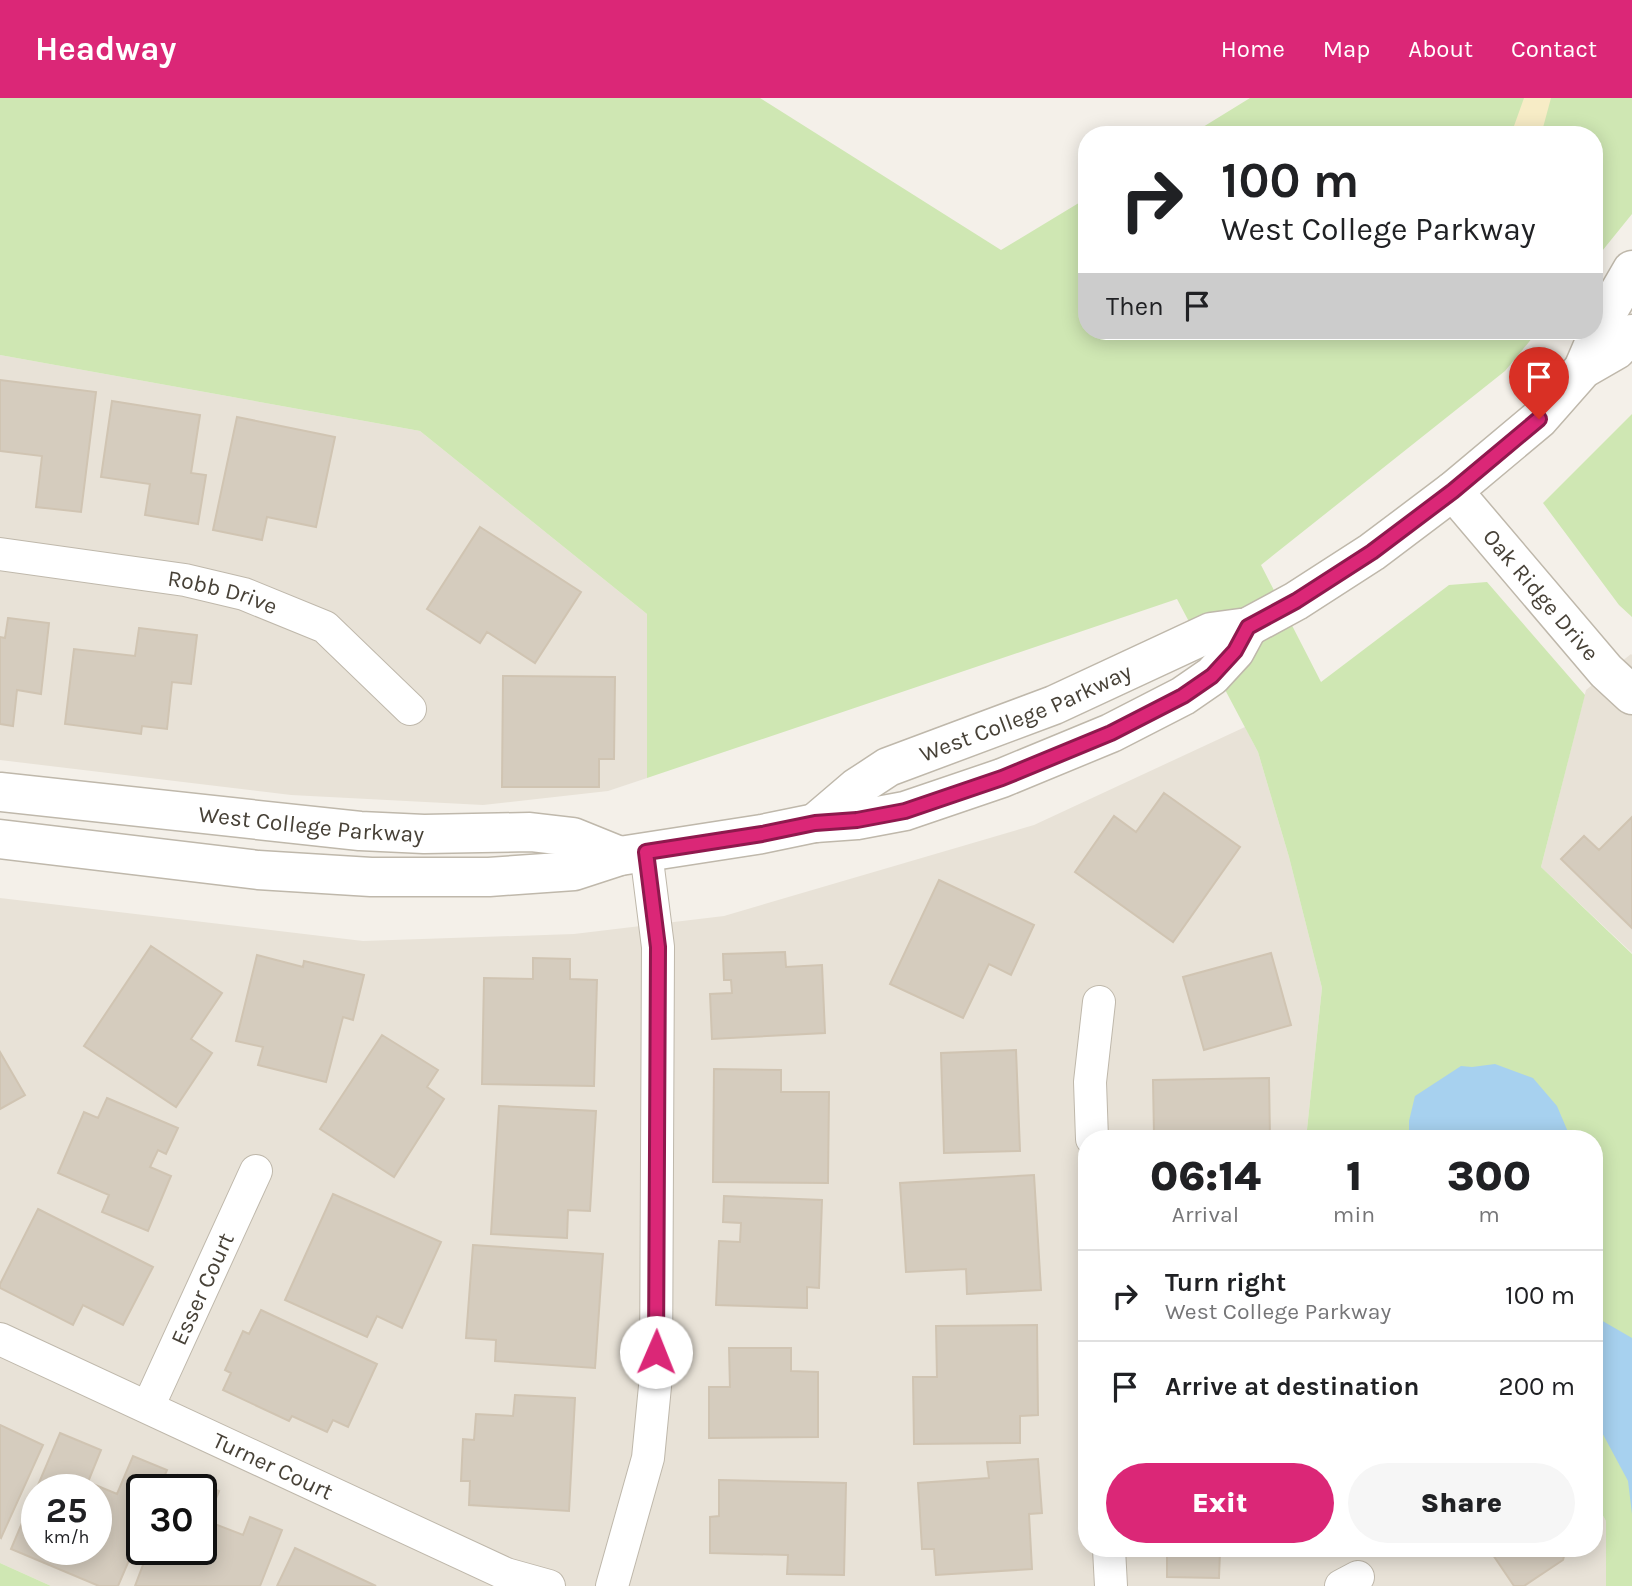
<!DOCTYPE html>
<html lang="en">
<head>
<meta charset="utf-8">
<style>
	:root { --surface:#fff; --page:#f6f6f6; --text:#202124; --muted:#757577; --line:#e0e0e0; --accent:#db2777 }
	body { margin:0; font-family:Karla,sans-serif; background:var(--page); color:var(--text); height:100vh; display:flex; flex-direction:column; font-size:26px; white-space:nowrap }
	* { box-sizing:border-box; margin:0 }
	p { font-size:23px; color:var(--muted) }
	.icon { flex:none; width:38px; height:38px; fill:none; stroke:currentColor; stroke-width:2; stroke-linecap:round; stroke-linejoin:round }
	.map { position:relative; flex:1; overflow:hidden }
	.side { position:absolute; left:1078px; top:1032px; width:525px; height:427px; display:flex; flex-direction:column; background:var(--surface); border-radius:28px; box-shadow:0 4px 18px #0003 }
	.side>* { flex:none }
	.guide { position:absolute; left:1078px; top:28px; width:525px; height:214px; border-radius:28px; box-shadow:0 4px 18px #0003; background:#fff; color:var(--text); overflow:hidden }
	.speed { position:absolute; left:21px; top:1376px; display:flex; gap:14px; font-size:35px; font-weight:700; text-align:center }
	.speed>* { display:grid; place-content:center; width:91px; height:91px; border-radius:50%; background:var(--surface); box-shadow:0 4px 18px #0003; line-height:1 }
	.speed small { font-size:18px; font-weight:400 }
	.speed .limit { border:4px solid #111; border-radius:10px; background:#fff; color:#111 }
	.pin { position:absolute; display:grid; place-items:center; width:60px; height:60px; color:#fff; margin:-72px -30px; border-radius:50% 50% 50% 0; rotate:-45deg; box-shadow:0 0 7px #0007 }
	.pin .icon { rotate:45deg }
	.me { position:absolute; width:77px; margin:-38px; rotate:1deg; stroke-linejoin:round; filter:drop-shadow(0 0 5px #0008) }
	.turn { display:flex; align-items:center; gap:24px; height:147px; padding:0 28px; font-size:32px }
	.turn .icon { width:91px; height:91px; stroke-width:2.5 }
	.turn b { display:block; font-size:49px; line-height:60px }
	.then { display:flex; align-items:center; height:66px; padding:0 28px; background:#0003; gap:14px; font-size:26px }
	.eta { display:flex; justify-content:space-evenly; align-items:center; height:119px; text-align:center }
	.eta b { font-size:42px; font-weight:800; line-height:49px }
	.cta { display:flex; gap:14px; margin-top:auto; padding:14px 28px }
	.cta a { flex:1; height:80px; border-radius:42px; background:var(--accent); color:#fff; font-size:28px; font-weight:800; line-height:80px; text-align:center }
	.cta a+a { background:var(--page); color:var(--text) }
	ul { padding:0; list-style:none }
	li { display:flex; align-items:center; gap:21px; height:91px; padding:0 28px; border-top:2px solid var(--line) }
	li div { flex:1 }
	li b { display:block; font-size:26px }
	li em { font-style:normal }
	header { display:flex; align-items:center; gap:42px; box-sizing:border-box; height:98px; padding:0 35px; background:var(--accent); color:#fff }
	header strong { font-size:33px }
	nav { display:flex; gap:38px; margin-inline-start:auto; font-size:24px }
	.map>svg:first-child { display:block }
	.residential { fill:#e8e2d7; fill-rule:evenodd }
	.green { fill:#cfe7b3 }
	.sand { fill:#f7ecc6 }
	.water { fill:#a7d1ef }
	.building { fill:#d5ccbe; stroke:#d0c4b2; stroke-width:2; fill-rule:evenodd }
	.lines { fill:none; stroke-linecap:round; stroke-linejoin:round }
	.minor-casing { stroke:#bfb8ab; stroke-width:34 }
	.tertiary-casing { stroke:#bfb8ab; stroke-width:41 }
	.minor { stroke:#fff; stroke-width:32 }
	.tertiary { stroke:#fff; stroke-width:38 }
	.route-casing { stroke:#8e194d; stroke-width:18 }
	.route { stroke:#db2777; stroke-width:12 }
	.labels { text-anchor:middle; stroke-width:7; stroke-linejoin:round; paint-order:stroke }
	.street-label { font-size:23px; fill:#474137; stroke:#fff }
</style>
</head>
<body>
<header>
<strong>Headway</strong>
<nav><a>Home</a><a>Map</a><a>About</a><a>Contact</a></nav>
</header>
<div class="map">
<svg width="1632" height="1488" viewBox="0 0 1632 1488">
	<rect width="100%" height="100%" fill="#f4f0e9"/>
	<path class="residential" d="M 0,257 L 420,333 L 647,516 L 647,680 L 608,693 L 483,707 L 291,697 L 0,662 Z
		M 1631,556 L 1632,557 L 1632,855 L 1541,769 L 1586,592 Z
		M 1245,629 L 1258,654 L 1289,759 L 1322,890 L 1306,1041 L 1087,1041 L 1087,1451 L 1594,1451 L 1594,1402 L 1606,1423 L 1606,1488 L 51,1488 L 0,1465 L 0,800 L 363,843 L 574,836 L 724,818 L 1034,727 ZM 37,1391 L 96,1391 L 96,1451 L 37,1451 ZM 142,1391 L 201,1391 L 201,1451 L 142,1451 Z"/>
	<path class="green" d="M 0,0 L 760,0 L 1001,152 L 1087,100 L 1087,233 L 1538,233 L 1505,273 L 1261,467 L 1321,584 L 1449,487 L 1487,484 L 1585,597 L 1541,769 L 1632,856 L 1632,1488 L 1606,1488 L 1606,1423 L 1594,1402 L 1594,1041 L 1306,1041 L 1322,890 L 1289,759 L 1258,654 L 1177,501 L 647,680 L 647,516 L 420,333 L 0,257 Z
		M 1250,0 L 1632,0 L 1632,116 L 1594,163 L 1594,37 L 1190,37 Z
		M 1632,316 L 1632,519 L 1619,507 L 1543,405 Z
		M 0,1465 L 51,1488 L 0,1488 Z"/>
	<path class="sand" d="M 1524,0 L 1551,0 L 1541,37 L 1507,37 L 1514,28 Z"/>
	<path class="water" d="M 1495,966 L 1533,980 L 1557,1008 L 1571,1041 L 1409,1041 L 1409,1023 L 1415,998 L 1461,968 L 1472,969 Z
		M 1594,1218 L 1632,1240 L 1632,1416 L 1628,1383 L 1598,1327 L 1594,1324 Z"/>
	<path class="building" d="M 0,282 L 96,294 L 81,414 L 36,409 L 42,358 L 0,353 Z
		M 112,303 L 200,317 L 191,375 L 206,377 L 198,426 L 145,417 L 150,386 L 101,379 Z
		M 237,319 L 335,339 L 316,429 L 267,419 L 262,442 L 213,432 Z
		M 480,429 L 581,494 L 535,565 L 487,534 L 480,545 L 427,511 Z
		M 8,520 L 49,525 L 41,596 L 17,592 L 13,628 L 0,626 L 0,539 L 5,540 Z
		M 139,530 L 197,537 L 191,586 L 172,584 L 167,631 L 142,628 L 141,636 L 65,626 L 74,551 L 135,558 Z
		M 503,578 L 615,579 L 614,661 L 599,661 L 599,689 L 502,689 Z
		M 1164,695 L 1240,749 L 1173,844 L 1075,774 L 1114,718 L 1136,734 Z
		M 1632,719 L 1632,830 L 1561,761 L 1584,738 L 1599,752 Z
		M 939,782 L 1034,827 L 1011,877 L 989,866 L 963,920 L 890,886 Z
		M 151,848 L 222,895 L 191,941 L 212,955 L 176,1009 L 84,948 Z
		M 785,854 L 786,869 L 822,867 L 825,935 L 712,941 L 710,896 L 732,895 L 731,882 L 724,882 L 723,856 Z
		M 1271,855 L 1291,927 L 1204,952 L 1183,879 Z
		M 257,857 L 303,869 L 304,863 L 364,877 L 353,922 L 343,919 L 326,984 L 258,967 L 263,949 L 236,943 Z
		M 533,860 L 570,861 L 570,881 L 597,882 L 594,988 L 482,986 L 484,880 L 533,881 Z
		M 382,937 L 438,972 L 427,989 L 444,1001 L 394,1079 L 320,1031 Z
		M 1016,952 L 1020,1053 L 944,1055 L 941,955 Z
		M 0,954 L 25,997 L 0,1011 Z
		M 714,971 L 781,972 L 781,994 L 829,994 L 828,1085 L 713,1084 Z
		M 1269,980 L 1270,1041 L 1132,1041 L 1132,1037 L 1154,1037 L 1153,982 Z
		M 107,1000 L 178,1030 L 166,1056 L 158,1052 L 150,1069 L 171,1078 L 148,1133 L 102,1114 L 109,1097 L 58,1075 L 84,1014 L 98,1020 Z
		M 499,1008 L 596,1013 L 590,1113 L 568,1112 L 567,1140 L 491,1136 Z
		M 1034,1077 L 1041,1192 L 967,1196 L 966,1171 L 906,1174 L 900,1085 Z
		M 333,1096 L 441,1144 L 402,1230 L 377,1218 L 367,1239 L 285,1202 Z
		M 724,1098 L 822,1102 L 819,1190 L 807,1189 L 807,1210 L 716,1207 L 719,1143 L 740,1144 L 741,1125 L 723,1124 Z
		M 38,1111 L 153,1169 L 123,1227 L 83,1207 L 73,1227 L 0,1190 L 0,1186 Z
		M 473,1147 L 603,1156 L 595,1270 L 495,1263 L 496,1242 L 466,1240 Z
		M 261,1212 L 377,1266 L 348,1329 L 333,1322 L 327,1334 L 292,1318 L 289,1323 L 223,1292 L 231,1275 L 225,1272 L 243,1233 L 249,1236 Z
		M 1037,1227 L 1038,1317 L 1020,1318 L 1020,1345 L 914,1346 L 913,1279 L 937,1279 L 936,1228 Z
		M 729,1250 L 791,1250 L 791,1273 L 818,1274 L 818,1339 L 709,1340 L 709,1289 L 730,1289 Z
		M 515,1297 L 575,1300 L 569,1413 L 469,1407 L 470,1383 L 461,1383 L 463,1341 L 474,1342 L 476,1316 L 513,1318 Z
		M 0,1327 L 43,1347 L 1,1440 L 0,1439 Z
		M 60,1335 L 101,1352 L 88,1384 L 117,1396 L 133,1358 L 167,1372 L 159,1391 L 142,1391 L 142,1432 L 118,1488 L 99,1488 L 11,1451 ZM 37,1391 L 96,1391 L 96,1451 L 37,1451 Z
		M 1038,1361 L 1042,1415 L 1029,1416 L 1032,1471 L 936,1477 L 934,1451 L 922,1451 L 918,1385 L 989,1380 L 987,1364 Z
		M 178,1377 L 219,1393 L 207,1423 L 243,1437 L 250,1419 L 282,1432 L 260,1488 L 135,1488 L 149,1451 L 201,1451 L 201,1391 L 173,1391 Z
		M 719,1382 L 846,1385 L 844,1477 L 787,1476 L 788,1457 L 710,1455 L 710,1419 L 719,1418 Z
		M 295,1450 L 376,1488 L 277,1488 Z
		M 1167,1451 L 1279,1451 L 1278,1454 L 1220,1453 L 1219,1480 L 1167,1479 Z
		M 1489,1451 L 1566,1451 L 1563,1462 L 1524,1488 L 1514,1488 Z"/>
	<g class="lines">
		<g class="minor-casing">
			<g id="minor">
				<path id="s1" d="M 0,456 L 185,482 L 244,496 L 325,529 L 410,611"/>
				<path d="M 1092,1041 L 1090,984 L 1099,904"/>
				<path id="s2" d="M 0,1241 L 506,1476 L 549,1488"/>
				<path id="s3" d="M 148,1309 L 256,1073"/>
				<path d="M 1109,1451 L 1111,1488"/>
				<path d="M 612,1488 L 648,1360 L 656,1278 L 658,849 L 646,754"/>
				<path d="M 1341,1488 L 1358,1479"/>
			</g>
		</g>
		<g class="tertiary-casing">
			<g id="tertiary">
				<path d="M 1583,271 L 1607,215 L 1632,172"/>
				<path id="s4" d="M 1453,393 L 1606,573 L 1632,597"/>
				<path id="s5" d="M 0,694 L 360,733 L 424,736 L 530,734 L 573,739 L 620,758"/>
				<path id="s6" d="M 815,725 L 856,690 L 888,669 L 1054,607 L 1211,534 L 1248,529 L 1296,503 L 1372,454 L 1453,393 L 1539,321 L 1583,271 L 1616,252 L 1632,236"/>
				<path d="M 0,741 L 258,772 L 371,779 L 489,779 L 574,773 L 620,758 L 762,736 L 815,725 L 857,722 L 905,713 L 1002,680 L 1111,635 L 1183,598 L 1212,578 L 1235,553 L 1248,529"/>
			</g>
		</g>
		<use href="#minor" class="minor"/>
		<use href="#tertiary" class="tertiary"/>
	</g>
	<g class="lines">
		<g class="route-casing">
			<path id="route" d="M 656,1254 L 658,849 L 646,754 L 762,736 L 815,725 L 857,722 L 905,713 L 1002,680 L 1111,635 L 1183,598 L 1212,578 L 1235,553 L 1248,529 L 1296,503 L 1372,454 L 1453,393 L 1539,321"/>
		</g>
		<use href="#route" class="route"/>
	</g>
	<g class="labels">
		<g class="street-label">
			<text dy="8" stroke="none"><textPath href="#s1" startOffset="226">Robb Drive</textPath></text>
			<text dy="8" stroke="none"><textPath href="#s4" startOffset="136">Oak Ridge Drive</textPath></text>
			<text dy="8" stroke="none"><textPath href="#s6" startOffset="240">West College Parkway</textPath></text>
			<text dy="8" stroke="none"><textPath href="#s5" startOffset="313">West College Parkway</textPath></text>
			<text dy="8" stroke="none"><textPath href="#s3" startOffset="130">Esser Court</textPath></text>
			<text dy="8" stroke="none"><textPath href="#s2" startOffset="301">Turner Court</textPath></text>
		</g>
	</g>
</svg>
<div class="speed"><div>25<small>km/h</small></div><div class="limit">30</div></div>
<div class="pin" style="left:1539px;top:321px;background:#d93025"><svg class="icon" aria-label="arrive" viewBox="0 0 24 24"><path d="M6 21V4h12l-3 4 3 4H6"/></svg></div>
<svg class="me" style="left:656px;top:1254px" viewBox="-20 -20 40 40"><circle r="19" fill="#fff"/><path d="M0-13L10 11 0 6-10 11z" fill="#db2777"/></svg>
<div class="guide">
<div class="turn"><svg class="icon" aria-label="right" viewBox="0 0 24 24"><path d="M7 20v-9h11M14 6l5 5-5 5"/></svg><div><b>100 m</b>West College Parkway</div></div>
<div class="then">Then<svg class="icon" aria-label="arrive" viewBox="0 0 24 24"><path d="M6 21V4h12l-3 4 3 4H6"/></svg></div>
</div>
<section class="side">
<div class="eta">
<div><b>06:14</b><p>Arrival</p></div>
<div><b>1</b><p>min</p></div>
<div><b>300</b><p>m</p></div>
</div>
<ul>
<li><svg class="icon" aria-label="right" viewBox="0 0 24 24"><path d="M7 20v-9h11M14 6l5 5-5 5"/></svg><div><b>Turn right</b><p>West College Parkway</p></div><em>100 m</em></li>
<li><svg class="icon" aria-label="arrive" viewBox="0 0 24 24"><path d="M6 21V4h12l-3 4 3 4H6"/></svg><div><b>Arrive at destination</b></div><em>200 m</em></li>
</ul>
<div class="cta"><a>Exit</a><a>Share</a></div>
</section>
</div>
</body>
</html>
